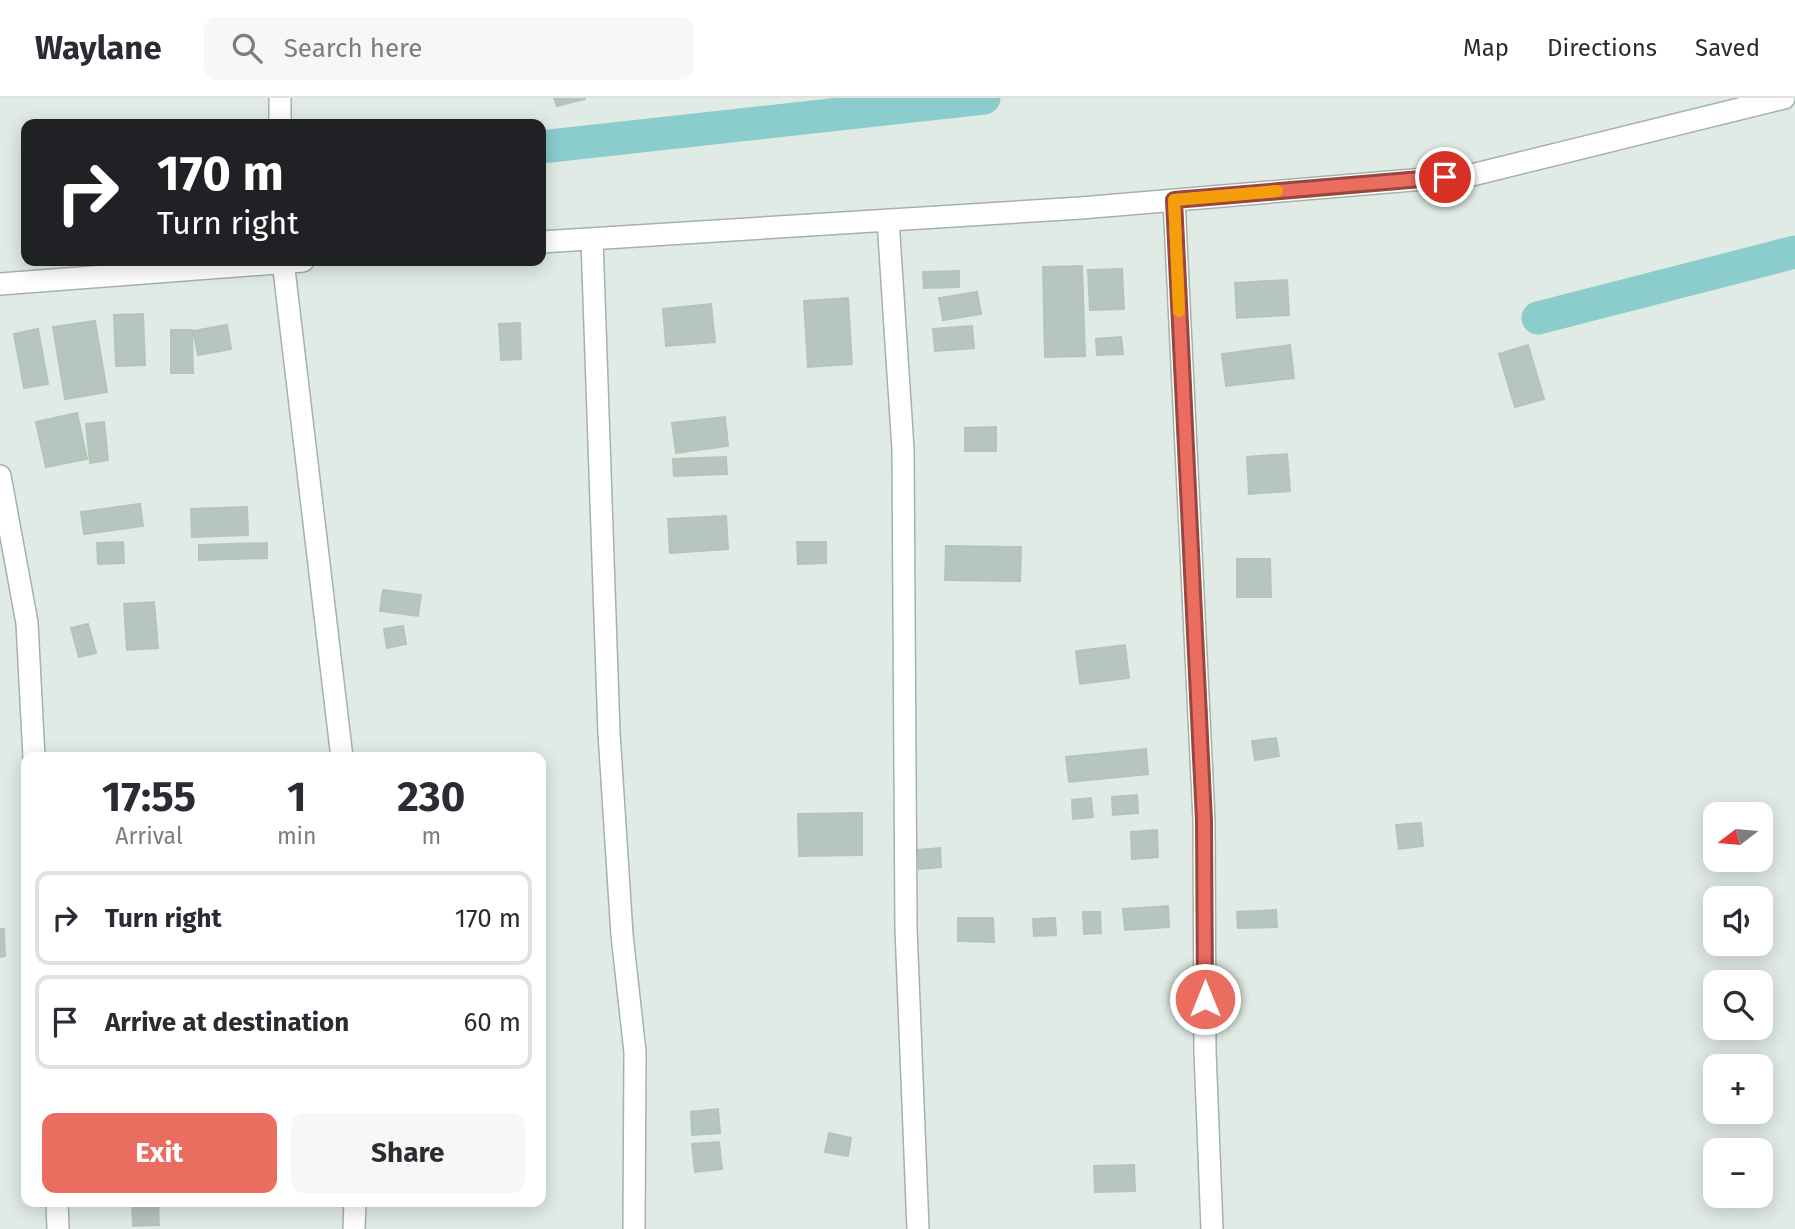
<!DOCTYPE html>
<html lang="en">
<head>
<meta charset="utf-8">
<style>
	:root { --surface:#fff; --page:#f7f7f7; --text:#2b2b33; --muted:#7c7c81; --line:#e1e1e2; --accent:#ea6d5f }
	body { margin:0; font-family:"Fira Sans",sans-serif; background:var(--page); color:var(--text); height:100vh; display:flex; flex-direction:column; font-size:26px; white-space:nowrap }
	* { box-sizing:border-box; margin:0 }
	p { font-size:23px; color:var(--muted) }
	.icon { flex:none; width:38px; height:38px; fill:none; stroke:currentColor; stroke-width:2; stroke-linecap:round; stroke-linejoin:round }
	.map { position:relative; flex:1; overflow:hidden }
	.panel { position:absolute; left:21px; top:654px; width:525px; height:455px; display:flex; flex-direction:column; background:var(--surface); border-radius:14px; box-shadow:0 4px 18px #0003 }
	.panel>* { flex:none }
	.banner { position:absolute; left:21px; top:21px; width:525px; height:147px; border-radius:14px; box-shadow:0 4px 18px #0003; background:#202124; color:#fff; overflow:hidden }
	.needle { width:46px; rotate:254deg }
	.buttons { position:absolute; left:1703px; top:704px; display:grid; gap:14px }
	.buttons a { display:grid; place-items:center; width:70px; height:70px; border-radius:14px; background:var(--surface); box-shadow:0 4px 18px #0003; font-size:35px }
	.pin { position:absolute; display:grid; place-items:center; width:60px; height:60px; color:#fff; margin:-30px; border:4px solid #fff; border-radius:50%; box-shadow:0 2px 7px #0007 }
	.me { position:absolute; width:77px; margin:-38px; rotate:0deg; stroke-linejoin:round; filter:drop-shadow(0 0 5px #0008) }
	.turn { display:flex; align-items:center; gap:24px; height:147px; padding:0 21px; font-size:32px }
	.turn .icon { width:91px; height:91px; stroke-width:2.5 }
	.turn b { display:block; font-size:49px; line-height:60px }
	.eta { display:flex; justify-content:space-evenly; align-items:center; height:119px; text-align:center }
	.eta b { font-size:42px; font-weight:700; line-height:49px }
	.cta { display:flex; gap:14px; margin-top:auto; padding:14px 21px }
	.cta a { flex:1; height:80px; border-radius:14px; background:var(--accent); color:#fff; font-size:28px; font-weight:700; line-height:80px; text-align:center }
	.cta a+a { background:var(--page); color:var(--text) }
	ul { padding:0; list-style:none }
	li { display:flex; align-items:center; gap:21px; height:94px; margin:0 14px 10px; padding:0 7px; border:4px solid var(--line); border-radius:14px }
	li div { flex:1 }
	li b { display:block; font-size:26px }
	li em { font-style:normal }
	header { display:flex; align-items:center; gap:42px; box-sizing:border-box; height:98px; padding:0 35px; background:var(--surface); border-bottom:2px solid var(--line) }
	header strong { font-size:33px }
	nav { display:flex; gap:38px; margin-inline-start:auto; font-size:24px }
	.search { width:490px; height:63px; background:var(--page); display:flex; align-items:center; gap:18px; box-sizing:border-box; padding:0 24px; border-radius:14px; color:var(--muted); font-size:26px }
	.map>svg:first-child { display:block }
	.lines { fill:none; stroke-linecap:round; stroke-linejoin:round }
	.canal { stroke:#8bcccd; stroke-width:33 }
	.building { fill:#b6c5bd; stroke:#b4c4bb; stroke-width:2 }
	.minor-casing { stroke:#a4b2ab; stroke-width:24 }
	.minor { stroke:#fff; stroke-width:21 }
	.route-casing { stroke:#98473e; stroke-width:18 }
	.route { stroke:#ea6d5f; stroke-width:12 }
	.slow { stroke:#f59e0b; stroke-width:12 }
</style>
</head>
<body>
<header>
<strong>Waylane</strong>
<div class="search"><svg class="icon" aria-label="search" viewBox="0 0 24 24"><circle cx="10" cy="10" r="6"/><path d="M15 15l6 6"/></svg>Search here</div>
<nav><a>Map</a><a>Directions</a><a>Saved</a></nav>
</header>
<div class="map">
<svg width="1795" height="1131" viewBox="0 0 1795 1131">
	<rect width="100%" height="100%" fill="#e1ebe5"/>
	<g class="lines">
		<path class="canal" d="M 541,49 L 984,0
			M 1538,220 L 1795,154"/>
	</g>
	<path class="building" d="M 554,0 L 585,0 L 585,1 L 557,8 Z
		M 1082,168 L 1085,258 L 1045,259 L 1043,169 Z
		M 1122,171 L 1124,211 L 1090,212 L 1088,172 Z
		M 959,173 L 959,189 L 924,190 L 923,174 Z
		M 1287,182 L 1289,217 L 1237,220 L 1235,185 Z
		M 977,194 L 981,216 L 943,222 L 939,200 Z
		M 848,200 L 852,266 L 808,269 L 804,203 Z
		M 711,206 L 715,244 L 666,248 L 663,211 Z
		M 143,216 L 145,267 L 116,268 L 114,217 Z
		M 95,223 L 107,294 L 65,301 L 53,229 Z
		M 520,225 L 521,261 L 501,262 L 499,226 Z
		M 227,227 L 231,251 L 198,257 L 193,233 Z
		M 972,228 L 974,250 L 935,253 L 933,231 Z
		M 38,231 L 48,286 L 24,290 L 14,236 Z
		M 171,232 L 192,232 L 193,275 L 171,275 Z
		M 1121,239 L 1123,256 L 1097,257 L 1096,241 Z
		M 1290,247 L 1294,280 L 1226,288 L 1222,256 Z
		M 1528,247 L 1544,301 L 1515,309 L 1499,256 Z
		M 77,315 L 87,361 L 46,369 L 36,324 Z
		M 725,319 L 728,348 L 676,355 L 672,325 Z
		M 104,324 L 108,362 L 90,365 L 86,326 Z
		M 996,329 L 996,353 L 965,353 L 965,330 Z
		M 1287,356 L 1290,393 L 1249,396 L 1247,359 Z
		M 726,359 L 727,376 L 674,378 L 673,361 Z
		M 140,406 L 143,428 L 84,436 L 81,414 Z
		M 247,409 L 248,437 L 192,439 L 191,411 Z
		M 726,418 L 728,451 L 670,455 L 668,421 Z
		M 123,444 L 124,465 L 98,466 L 97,445 Z
		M 797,444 L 826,444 L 826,465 L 798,466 Z
		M 267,445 L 267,460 L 199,462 L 199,447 Z
		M 946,448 L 1021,449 L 1020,483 L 945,482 Z
		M 1237,461 L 1270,461 L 1271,499 L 1237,499 Z
		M 383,492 L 421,497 L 418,518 L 380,513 Z
		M 154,504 L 158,550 L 127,552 L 124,506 Z
		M 88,526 L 96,555 L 79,559 L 71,530 Z
		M 403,528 L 406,546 L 387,550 L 384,531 Z
		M 1125,547 L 1129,580 L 1080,586 L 1076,553 Z
		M 1276,640 L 1279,658 L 1255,662 L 1252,643 Z
		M 1146,651 L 1148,676 L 1069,684 L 1066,659 Z
		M 1137,697 L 1138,715 L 1113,717 L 1112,699 Z
		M 1091,700 L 1093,719 L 1073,721 L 1072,702 Z
		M 862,715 L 862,757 L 799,758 L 798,716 Z
		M 1421,725 L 1423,748 L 1399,751 L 1396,727 Z
		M 1157,732 L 1158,759 L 1132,761 L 1131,734 Z
		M 940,750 L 941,769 L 919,771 L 918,752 Z
		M 1168,808 L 1169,829 L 1125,832 L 1123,811 Z
		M 1276,812 L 1277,829 L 1238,830 L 1237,814 Z
		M 1083,814 L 1100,814 L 1101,835 L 1084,836 Z
		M 958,820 L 993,820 L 994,844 L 958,843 Z
		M 1055,820 L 1056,837 L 1034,838 L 1033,821 Z
		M 0,831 L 4,831 L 5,858 L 0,859 Z
		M 718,1011 L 720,1035 L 692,1037 L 691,1014 Z
		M 829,1035 L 851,1040 L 848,1058 L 825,1054 Z
		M 719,1044 L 722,1071 L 695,1074 L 692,1046 Z
		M 1134,1067 L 1135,1093 L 1095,1094 L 1094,1068 Z
		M 132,1104 L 158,1104 L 159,1127 L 133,1128 Z"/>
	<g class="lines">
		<g class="minor-casing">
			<path id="minor" d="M 280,0 L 280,26
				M 1174,102 L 1204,722 L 1205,953 L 1212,1131
				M 888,122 L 903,351 L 906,830 L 918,1131
				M 592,141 L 609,635 L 622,837 L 635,954 L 634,1131
				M 541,144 L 1081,110 L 1472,77 L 1784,0
				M 283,163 L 342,660
				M 0,186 L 303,163
				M 0,378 L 27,525 L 34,660
				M 57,1104 L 58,1131
				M 354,1131 L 355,1104"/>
		</g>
		<use href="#minor" class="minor"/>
	</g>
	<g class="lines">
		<g class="route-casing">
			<path id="route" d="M 1205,901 L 1204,722 L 1174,102 L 1445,79"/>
		</g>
		<use href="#route" class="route"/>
		<path class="slow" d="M 1179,213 L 1174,102 L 1277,93"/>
	</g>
</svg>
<div class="buttons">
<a><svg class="needle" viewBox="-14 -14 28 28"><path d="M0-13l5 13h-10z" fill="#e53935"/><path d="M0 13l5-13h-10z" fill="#7c7c81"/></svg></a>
<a><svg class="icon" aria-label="sound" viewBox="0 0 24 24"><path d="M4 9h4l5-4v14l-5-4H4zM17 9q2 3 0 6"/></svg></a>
<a><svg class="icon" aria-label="search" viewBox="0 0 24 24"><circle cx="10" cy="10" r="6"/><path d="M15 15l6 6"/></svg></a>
<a>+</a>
<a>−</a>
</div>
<div class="pin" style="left:1445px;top:79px;background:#d93025"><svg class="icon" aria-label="arrive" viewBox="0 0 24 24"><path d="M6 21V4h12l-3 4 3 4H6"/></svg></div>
<svg class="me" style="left:1205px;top:901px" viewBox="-20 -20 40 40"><circle r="17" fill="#ea6d5f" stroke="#fff" stroke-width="3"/><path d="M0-11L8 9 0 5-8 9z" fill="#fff"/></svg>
<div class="banner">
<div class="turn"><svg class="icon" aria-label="right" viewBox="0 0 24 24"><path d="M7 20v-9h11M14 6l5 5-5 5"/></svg><div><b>170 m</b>Turn right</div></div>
</div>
<section class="panel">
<div class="eta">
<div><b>17:55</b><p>Arrival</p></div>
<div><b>1</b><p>min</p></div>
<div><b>230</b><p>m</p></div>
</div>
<ul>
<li><svg class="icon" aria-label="right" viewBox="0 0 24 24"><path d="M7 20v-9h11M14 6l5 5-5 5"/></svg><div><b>Turn right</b></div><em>170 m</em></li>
<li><svg class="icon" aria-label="arrive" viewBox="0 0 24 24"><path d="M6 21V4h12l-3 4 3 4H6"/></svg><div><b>Arrive at destination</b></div><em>60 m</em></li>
</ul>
<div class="cta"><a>Exit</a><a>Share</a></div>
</section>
</div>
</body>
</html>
